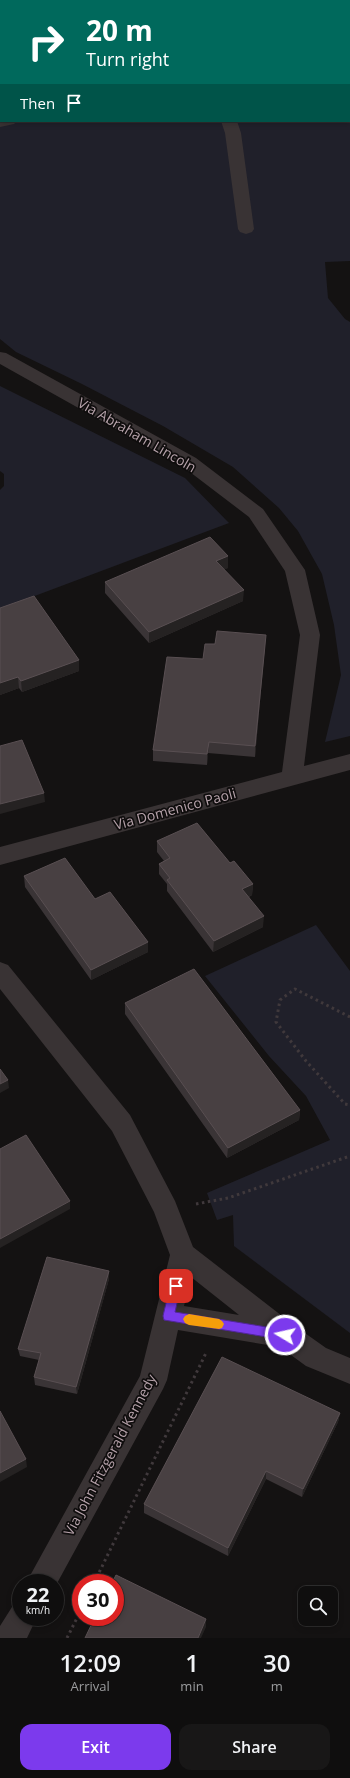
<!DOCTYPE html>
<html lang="en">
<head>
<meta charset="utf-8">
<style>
	:root { --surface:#0f0e0e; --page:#181717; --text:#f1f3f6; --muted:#9b9c9e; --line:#2f2e2e; --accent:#7c3aed }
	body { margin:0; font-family:"Open Sans",sans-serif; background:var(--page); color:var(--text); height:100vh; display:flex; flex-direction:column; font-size:15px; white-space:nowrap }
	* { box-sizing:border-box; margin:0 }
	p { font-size:13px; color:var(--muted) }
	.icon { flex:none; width:22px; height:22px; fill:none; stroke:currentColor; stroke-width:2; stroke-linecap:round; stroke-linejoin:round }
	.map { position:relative; height:1638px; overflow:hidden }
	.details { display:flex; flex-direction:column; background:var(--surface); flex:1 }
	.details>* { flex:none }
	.top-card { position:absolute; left:0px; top:0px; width:350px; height:122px; box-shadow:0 2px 6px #0003,0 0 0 1px var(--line); background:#00695c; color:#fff; overflow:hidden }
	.controls { position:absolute; left:298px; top:1586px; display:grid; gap:8px }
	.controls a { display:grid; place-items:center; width:40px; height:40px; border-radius:8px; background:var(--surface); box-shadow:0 2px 6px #0003,0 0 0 1px var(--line); font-size:20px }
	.speed { position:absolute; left:12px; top:1574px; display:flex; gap:8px; font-size:20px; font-weight:700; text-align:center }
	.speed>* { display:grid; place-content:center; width:52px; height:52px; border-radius:50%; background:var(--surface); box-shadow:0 2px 6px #0003,0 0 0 1px var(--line); line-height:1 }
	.speed small { font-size:10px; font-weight:400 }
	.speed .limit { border:6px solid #d22; background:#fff; color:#111 }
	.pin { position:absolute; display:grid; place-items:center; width:34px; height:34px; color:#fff; margin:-17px; border-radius:8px; box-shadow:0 2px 6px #0006 }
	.me { position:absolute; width:44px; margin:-22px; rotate:279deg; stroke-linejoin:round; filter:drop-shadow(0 0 3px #0008) }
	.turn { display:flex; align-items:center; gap:14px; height:84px; padding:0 20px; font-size:18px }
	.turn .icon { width:52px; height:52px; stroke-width:2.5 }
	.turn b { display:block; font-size:28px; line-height:34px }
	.then { display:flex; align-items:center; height:38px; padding:0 20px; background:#0003; gap:8px; font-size:15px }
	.eta { display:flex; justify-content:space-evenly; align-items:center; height:68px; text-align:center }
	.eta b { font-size:24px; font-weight:600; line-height:28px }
	.primary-button { display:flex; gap:8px; margin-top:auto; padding:8px 20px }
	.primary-button a { flex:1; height:46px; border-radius:12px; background:var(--accent); color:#fff; font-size:16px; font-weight:600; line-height:46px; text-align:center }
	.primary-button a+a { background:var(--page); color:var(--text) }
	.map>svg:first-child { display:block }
	.green { fill:#20202a }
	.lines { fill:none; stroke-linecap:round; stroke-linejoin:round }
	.path { stroke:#40393c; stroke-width:3; stroke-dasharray:2.5 3.5; stroke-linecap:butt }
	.minor { fill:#393334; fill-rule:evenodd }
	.wall { fill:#3a3436 }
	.shaded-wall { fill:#252222 }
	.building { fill:#484042; stroke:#594f52 }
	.route { fill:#7c3aed; stroke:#51269a }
	.slow { fill:#f59e0b }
	.labels { text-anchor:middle; stroke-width:3.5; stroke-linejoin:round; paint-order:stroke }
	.street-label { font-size:14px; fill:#b6a2aa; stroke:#0f0d0d }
</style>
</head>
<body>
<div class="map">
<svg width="350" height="1638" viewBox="0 0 350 1638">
	<rect width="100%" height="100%" fill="#141212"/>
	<path class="green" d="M 0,0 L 350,0 L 350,261 L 325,262 L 328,298 L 345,319 L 350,322 L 350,736 L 325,742 L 341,675 L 334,625 L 322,574 L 298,531 L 279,508 L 233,467 L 163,426 L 82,384 L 16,352 L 0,339 L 0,124 L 33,121 L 349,121 L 349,1 L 1,1 L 0,110 Z
		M 0,386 L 185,478 L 229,523 L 0,609 L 0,490 L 4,486 L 4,474 L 0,471 Z
		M 316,925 L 350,971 L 350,1333 L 234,1246 L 233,1215 L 217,1220 L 207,1193 L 330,1140 L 306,1096 L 269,1056 L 205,976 Z"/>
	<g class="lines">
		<path class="path" d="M 350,1017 L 295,989 L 280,1000 L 276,1022 L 306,1061 L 345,1104 L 350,1105
			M 196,1204 L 228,1198 L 350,1156
			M 94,1583 L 206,1353
			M 67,1638 L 81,1610"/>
		<path class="minor" d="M 0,117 L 1,121 L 17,121 L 14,124 L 0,127 Z
			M 221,121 L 237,121 L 241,133 L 254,229 L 252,232 L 246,234 L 240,232 L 238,229 L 225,133 Z
			M 0,352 L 6,353 L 196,458 L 263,509 L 305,570 L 320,635 L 304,766 L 350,754 L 350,770 L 0,865 L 0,847 L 282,772 L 300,635 L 285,571 L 249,517 L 182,466 L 0,364 Z
			M 0,962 L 8,965 L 130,1115 L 175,1201 L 193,1247 L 295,1326 L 326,1348 L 350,1358 L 350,1384 L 306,1366 L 280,1347 L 178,1330 L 167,1380 L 163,1389 L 55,1587 L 55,1583 L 26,1583 L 140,1376 L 170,1255 L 154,1212 L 112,1131 L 0,989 ZM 191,1277 L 239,1315 L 184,1306 Z
			M 21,1603 L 21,1617 L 37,1617 L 27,1638 L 0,1638 L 0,1626 L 12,1607 Z"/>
	</g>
	<path class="wall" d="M 228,556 L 228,568 L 224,569 L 243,601 L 149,643 L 105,593 L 105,582 Z
		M 0,608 L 79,671 L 22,692 L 19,688 L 0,695 Z
		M 215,644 L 265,646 L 255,757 L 208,753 L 207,765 L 153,761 L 153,750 L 203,659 Z
		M 157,841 L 230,863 L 253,884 L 252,895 L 249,897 L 263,927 L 213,952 L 167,891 L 167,884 L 159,874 L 159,864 L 164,861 L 157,852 Z
		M 24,876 L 95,899 L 148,952 L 91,980 L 25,887 Z
		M 125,1003 L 300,1110 L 299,1120 L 227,1158 L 125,1014 Z
		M 109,1271 L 109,1279 L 77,1394 L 35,1385 L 34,1377 L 39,1360 L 20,1356 L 18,1349 Z
		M 340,1413 L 338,1422 L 302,1497 L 266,1479 L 228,1556 L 144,1513 L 144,1504 Z"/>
	<path class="shaded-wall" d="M 228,556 L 228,568 L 216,573 L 216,561 Z
		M 244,590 L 243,601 L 149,643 L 149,632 Z
		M 266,635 L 265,646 L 255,757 L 255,746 Z
		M 79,660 L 79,671 L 22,692 L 21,681 Z
		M 18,677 L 19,688 L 0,695 L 0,683 Z
		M 209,742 L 208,753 L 207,765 L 207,754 Z
		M 44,793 L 45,802 L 0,814 L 0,804 Z
		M 253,884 L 252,895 L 242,900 L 242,889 Z
		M 264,916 L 263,927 L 213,952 L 214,941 Z
		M 148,942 L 148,952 L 91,980 L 91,970 Z
		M 8,1080 L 9,1088 L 0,1093 L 0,1084 Z
		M 300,1110 L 299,1120 L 227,1158 L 228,1148 Z
		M 70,1201 L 70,1209 L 0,1248 L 0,1239 Z
		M 109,1271 L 109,1279 L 77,1394 L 76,1387 Z
		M 340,1413 L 338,1422 L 302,1497 L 303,1489 Z
		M 26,1459 L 27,1467 L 0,1482 L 0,1473 Z
		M 266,1471 L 266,1479 L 228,1556 L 228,1548 Z
		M 206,1619 L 206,1627 L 201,1638 L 198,1638 Z"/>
	<path class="building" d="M 210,537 L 228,556 L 216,561 L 244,590 L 149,632 L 105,582 Z
		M 34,596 L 79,660 L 21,681 L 18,677 L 0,683 L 0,608 Z
		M 217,631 L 266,635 L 255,746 L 209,742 L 207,754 L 153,750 L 167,657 L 203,659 L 205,644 L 215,644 Z
		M 22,740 L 44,793 L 0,804 L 0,746 Z
		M 197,823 L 230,863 L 234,861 L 253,884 L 242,889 L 264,916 L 214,941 L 167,880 L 170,878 L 159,864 L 170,858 L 157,841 Z
		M 65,858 L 95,899 L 110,892 L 148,942 L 91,970 L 24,876 Z
		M 194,969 L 300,1110 L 228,1148 L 125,1003 Z
		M 0,1069 L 8,1080 L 0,1084 Z
		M 26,1135 L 70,1201 L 0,1239 L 0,1149 Z
		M 47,1257 L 109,1271 L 76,1387 L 34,1377 L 41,1353 L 18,1349 Z
		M 222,1357 L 340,1413 L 303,1489 L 266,1471 L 228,1548 L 144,1504 Z
		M 0,1411 L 26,1459 L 0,1473 Z
		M 116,1575 L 206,1619 L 198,1638 L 85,1638 L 95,1617 L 115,1617 L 115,1583 L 112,1583 Z"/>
	<path class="route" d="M 176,1281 L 179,1282 L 181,1286 L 175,1312 L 285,1330 L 289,1331 L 291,1335 L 289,1339 L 285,1340 L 164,1320 L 163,1316 L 170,1286 L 172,1282 Z"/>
	<path class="slow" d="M 189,1314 L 219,1319 L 222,1321 L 224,1324 L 222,1328 L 219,1329 L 189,1325 L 185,1323 L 183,1319 L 185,1316 Z"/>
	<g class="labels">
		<g class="street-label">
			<text transform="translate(137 435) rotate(30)" y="5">Via Abraham Lincoln</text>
			<text transform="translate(175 809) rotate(-15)" y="5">Via Domenico Paoli</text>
			<text transform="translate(110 1455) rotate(-62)" y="5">Via John Fitzgerald Kennedy</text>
		</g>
	</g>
</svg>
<div class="controls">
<a><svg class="icon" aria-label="search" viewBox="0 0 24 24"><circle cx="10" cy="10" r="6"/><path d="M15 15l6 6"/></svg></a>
</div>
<div class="speed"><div>22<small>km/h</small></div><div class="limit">30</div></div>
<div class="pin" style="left:176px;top:1286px;background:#d93025"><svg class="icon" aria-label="arrive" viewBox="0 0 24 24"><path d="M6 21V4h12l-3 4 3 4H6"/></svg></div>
<svg class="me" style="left:285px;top:1335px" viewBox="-20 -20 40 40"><circle r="17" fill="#7c3aed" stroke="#fff" stroke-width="3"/><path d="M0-11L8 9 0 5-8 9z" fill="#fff"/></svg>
<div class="top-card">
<div class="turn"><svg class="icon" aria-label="right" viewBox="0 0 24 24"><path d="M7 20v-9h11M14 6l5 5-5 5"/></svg><div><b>20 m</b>Turn right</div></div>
<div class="then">Then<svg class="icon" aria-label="arrive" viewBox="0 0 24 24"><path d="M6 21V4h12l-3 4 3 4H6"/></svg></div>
</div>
</div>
<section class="details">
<div class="eta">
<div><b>12:09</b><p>Arrival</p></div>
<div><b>1</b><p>min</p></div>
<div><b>30</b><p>m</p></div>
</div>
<div class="primary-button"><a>Exit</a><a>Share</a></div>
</section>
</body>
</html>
